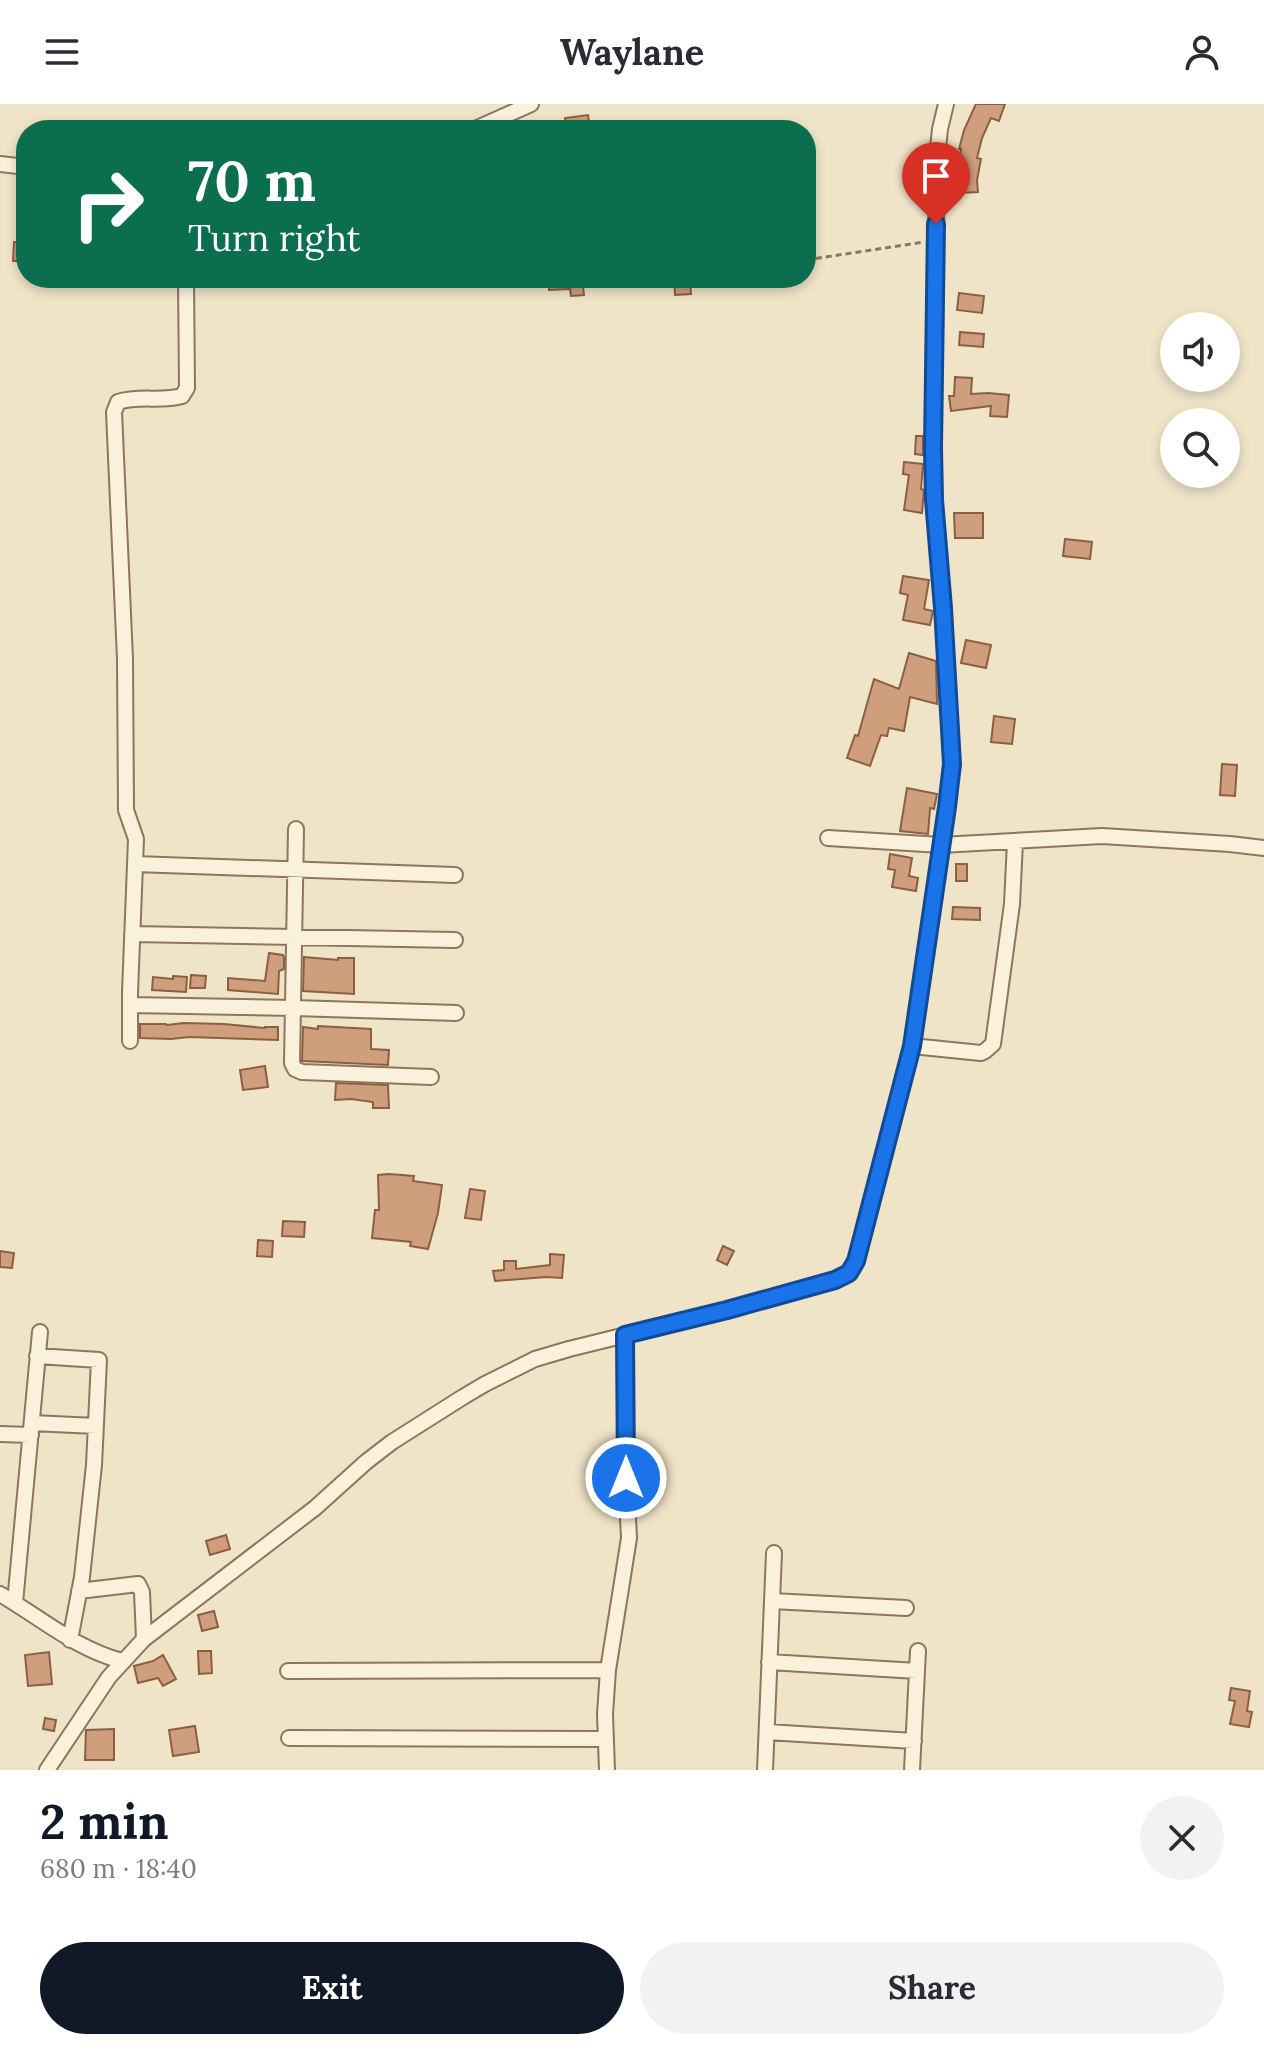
<!DOCTYPE html>
<html lang="en">
<head>
<meta charset="utf-8">
<style>
	:root { --surface:#fff; --page:#f2f2f3; --text:#2b2b33; --muted:#7c7c81; --accent:#111827 }
	body { margin:0; font-family:Lora,serif; background:var(--page); color:var(--text); height:100vh; display:flex; flex-direction:column; font-size:30px; white-space:nowrap }
	* { box-sizing:border-box; margin:0 }
	p { font-size:26px; color:var(--muted) }
	.icon { flex:none; width:44px; height:44px; fill:none; stroke:currentColor; stroke-width:2; stroke-linecap:round; stroke-linejoin:round }
	.map { position:relative; height:1666px; overflow:hidden }
	.sheet { display:flex; flex-direction:column; background:var(--surface); flex:1 }
	.sheet>* { flex:none }
	.top-card { position:absolute; left:16px; top:16px; width:800px; height:168px; border-radius:32px; box-shadow:0 4px 12px #0003; background:#0b6e4f; color:#fff; overflow:hidden }
	.controls { position:absolute; left:1160px; top:208px; display:grid; gap:16px }
	.controls a { display:grid; place-items:center; width:80px; height:80px; border-radius:50%; background:var(--surface); box-shadow:0 4px 12px #0003; font-size:40px }
	.pin { position:absolute; display:grid; place-items:center; width:68px; height:68px; color:#fff; margin:-82px -34px; border-radius:50% 50% 50% 0; rotate:-45deg; box-shadow:0 0 8px #0007 }
	.pin .icon { rotate:45deg }
	.me { position:absolute; width:88px; margin:-44px; rotate:0deg; stroke-linejoin:round; filter:drop-shadow(0 0 6px #0008) }
	.turn { display:flex; align-items:center; gap:28px; height:168px; padding:0 40px; font-size:36px }
	.turn .icon { width:104px; height:104px; stroke-width:2.5 }
	.turn b { display:block; font-size:56px; line-height:68px }
	.round { display:grid; place-items:center; flex:none; width:84px; height:84px; border-radius:42px; background:var(--page) }
	.summary { display:flex; align-items:center; justify-content:space-between; height:136px; padding:0 40px }
	h1 { font-size:48px; font-weight:700; line-height:60px; color:var(--accent) }
	.action { display:flex; gap:16px; margin-top:auto; padding:16px 40px }
	.action a { flex:1; height:92px; border-radius:48px; background:var(--accent); color:#fff; font-size:32px; font-weight:700; line-height:92px; text-align:center }
	.action a+a { background:var(--page); color:var(--text) }
	header { display:flex; justify-content:space-between; align-items:center; height:104px; padding:0 40px; background:var(--surface); font-size:36px; font-weight:700 }
	.map>svg:first-child { display:block }
	.building { fill:#cf9f7d; stroke:#8d5f41; stroke-width:2 }
	.lines { fill:none; stroke-linecap:round; stroke-linejoin:round }
	.minor-casing { stroke:#8d765c; stroke-width:18 }
	.path { stroke:#8d765c; stroke-width:3; stroke-dasharray:6 4; stroke-linecap:butt }
	.minor { stroke:#faf1dc; stroke-width:14 }
	.route-casing { stroke:#114b97; stroke-width:20 }
	.route { stroke:#1a73e8; stroke-width:14 }
</style>
</head>
<body>
<header><svg class="icon" aria-label="menu" viewBox="0 0 24 24"><path d="M4 6h16M4 12h16M4 18h16"/></svg>Waylane<svg class="icon" aria-label="person" viewBox="0 0 24 24"><circle cx="12" cy="8" r="4"/><path d="M4 21q1-7 8-7t8 7"/></svg></header>
<div class="map">
<svg width="1264" height="1666" viewBox="0 0 1264 1666">
	<rect width="100%" height="100%" fill="#f0e4c8"/>
	<path class="building" d="M 976,0 L 1005,0 L 999,17 L 991,14 L 982,34 L 977,54 L 981,55 L 977,76 L 978,88 L 959,89 L 957,68 L 961,45 L 959,45 L 964,26 Z
		M 588,11 L 590,26 L 567,26 L 565,14 Z
		M 14,138 L 26,139 L 26,157 L 13,157 Z
		M 548,174 L 582,174 L 584,191 L 571,192 L 570,185 L 549,186 Z
		M 674,174 L 690,174 L 691,190 L 675,191 Z
		M 959,189 L 984,192 L 982,209 L 957,206 Z
		M 960,228 L 984,230 L 983,243 L 959,241 Z
		M 955,273 L 972,274 L 971,290 L 988,289 L 1009,291 L 1007,313 L 990,312 L 991,302 L 951,307 L 949,292 L 954,292 Z
		M 916,332 L 923,332 L 923,351 L 915,350 Z
		M 904,358 L 923,360 L 921,385 L 924,386 L 922,409 L 904,406 L 909,371 L 903,370 Z
		M 954,409 L 983,409 L 983,434 L 955,434 Z
		M 1065,435 L 1092,438 L 1090,455 L 1063,452 Z
		M 903,472 L 929,476 L 924,505 L 933,507 L 930,521 L 903,516 L 908,491 L 900,489 Z
		M 966,536 L 991,541 L 986,564 L 961,559 Z
		M 909,549 L 936,557 L 937,600 L 910,593 L 904,627 L 889,624 L 887,632 L 881,631 L 870,662 L 847,654 L 855,631 L 858,632 L 874,575 L 899,585 Z
		M 994,612 L 1015,615 L 1012,640 L 991,638 Z
		M 1222,660 L 1237,661 L 1235,692 L 1220,691 Z
		M 907,684 L 937,690 L 934,705 L 930,704 L 928,730 L 900,727 Z
		M 890,750 L 912,754 L 909,772 L 918,774 L 916,787 L 892,783 L 895,766 L 888,765 Z
		M 956,760 L 967,760 L 967,777 L 956,777 Z
		M 953,803 L 980,804 L 980,816 L 952,815 Z
		M 269,849 L 283,851 L 284,853 L 284,865 L 279,867 L 278,890 L 228,886 L 228,874 L 265,877 Z
		M 304,853 L 338,856 L 338,854 L 354,854 L 354,890 L 303,887 Z
		M 191,871 L 206,872 L 205,884 L 190,884 Z
		M 173,872 L 187,873 L 186,888 L 152,886 L 153,873 L 173,875 Z
		M 184,919 L 224,920 L 265,924 L 265,923 L 278,923 L 278,936 L 189,933 L 171,935 L 140,934 L 140,920 L 166,920 L 167,921 Z
		M 318,922 L 371,925 L 371,945 L 389,946 L 388,961 L 302,957 L 303,923 L 318,925 Z
		M 265,962 L 268,983 L 243,986 L 240,966 Z
		M 336,979 L 388,981 L 389,1004 L 373,1004 L 373,998 L 351,995 L 335,996 Z
		M 389,1070 L 414,1072 L 413,1077 L 442,1081 L 438,1109 L 428,1145 L 410,1142 L 411,1138 L 372,1134 L 375,1106 L 379,1106 L 378,1071 Z
		M 470,1085 L 485,1087 L 481,1116 L 465,1114 Z
		M 283,1117 L 305,1118 L 304,1133 L 282,1132 Z
		M 258,1136 L 273,1137 L 272,1153 L 257,1152 Z
		M 723,1142 L 734,1147 L 727,1161 L 717,1156 Z
		M 0,1147 L 14,1149 L 12,1164 L 0,1163 Z
		M 550,1150 L 564,1151 L 562,1174 L 546,1173 L 495,1177 L 493,1167 L 504,1166 L 504,1157 L 516,1157 L 516,1165 L 550,1161 Z
		M 226,1431 L 230,1445 L 210,1451 L 206,1437 Z
		M 214,1507 L 218,1523 L 202,1527 L 198,1511 Z
		M 198,1547 L 211,1547 L 212,1569 L 199,1570 Z
		M 49,1548 L 52,1580 L 28,1582 L 25,1551 Z
		M 163,1551 L 176,1575 L 163,1582 L 158,1574 L 138,1579 L 134,1562 L 153,1557 Z
		M 1231,1584 L 1250,1587 L 1247,1607 L 1252,1608 L 1249,1623 L 1230,1620 L 1235,1597 L 1229,1596 Z
		M 45,1614 L 56,1616 L 54,1627 L 43,1625 Z
		M 195,1622 L 199,1648 L 173,1652 L 169,1626 Z
		M 114,1625 L 114,1656 L 85,1656 L 86,1626 Z"/>
	<g class="lines">
		<g class="minor-casing">
			<path id="minor" d="M 473,26 L 531,0
				M 0,60 L 26,63
				M 296,725 L 292,959 L 295,965 L 302,968 L 431,973
				M 828,734 L 941,741 L 1102,732 L 1230,740 L 1264,744
				M 135,760 L 455,771
				M 132,830 L 455,836
				M 130,901 L 294,904 L 456,909
				M 130,937 L 130,889 L 136,735 L 126,706 L 125,555 L 114,308 L 118,298 C 139,291 161,298 182,292 L 187,284 L 186,174
				M 912,942 L 981,949 L 985,947 L 993,940 L 1012,800 L 1015,738
				M 37,1252 L 99,1256 L 94,1361 L 82,1473 L 70,1536
				M 32,1319 L 96,1322
				M 0,1330 L 31,1331
				M 79,1487 L 138,1480 L 142,1488 L 144,1535
				M 0,1490 C 41,1514 76,1545 122,1557
				M 772,1497 L 906,1504
				M 15,1499 L 40,1228
				M 769,1558 L 917,1567
				M 288,1567 L 608,1566
				M 767,1628 L 914,1637
				M 289,1634 L 606,1635
				M 47,1666 L 109,1573 L 144,1535 L 315,1404 L 366,1358 L 392,1338 L 463,1293 L 485,1280 L 535,1255 L 569,1245 L 727,1206 L 835,1176 L 849,1169 L 856,1157 L 912,942 L 947,703 L 952,660 L 943,504 L 934,396 L 933,344 L 935,156 L 938,44 L 940,25 L 946,0
				M 607,1666 L 605,1610 L 608,1566 L 629,1434 L 626,1374 L 625,1231
				M 765,1666 L 774,1449
				M 912,1666 L 918,1547"/>
		</g>
		<path class="path" d="M 806,156 L 924,138"/>
		<use href="#minor" class="minor"/>
	</g>
	<g class="lines">
		<g class="route-casing">
			<path id="route" d="M 626,1374 L 625,1231 L 727,1206 L 835,1176 L 849,1169 L 856,1157 L 912,942 L 947,703 L 952,660 L 943,504 L 934,396 L 933,344 L 936,120"/>
		</g>
		<use href="#route" class="route"/>
	</g>
</svg>
<div class="controls">
<a><svg class="icon" aria-label="sound" viewBox="0 0 24 24"><path d="M4 9h4l5-4v14l-5-4H4zM17 9q2 3 0 6"/></svg></a>
<a><svg class="icon" aria-label="search" viewBox="0 0 24 24"><circle cx="10" cy="10" r="6"/><path d="M15 15l6 6"/></svg></a>
</div>
<div class="pin" style="left:936px;top:120px;background:#d93025"><svg class="icon" aria-label="arrive" viewBox="0 0 24 24"><path d="M6 21V4h12l-3 4 3 4H6"/></svg></div>
<svg class="me" style="left:626px;top:1374px" viewBox="-20 -20 40 40"><circle r="17" fill="#1a73e8" stroke="#fff" stroke-width="3"/><path d="M0-11L8 9 0 5-8 9z" fill="#fff"/></svg>
<div class="top-card">
<div class="turn"><svg class="icon" aria-label="right" viewBox="0 0 24 24"><path d="M7 20v-9h11M14 6l5 5-5 5"/></svg><div><b>70 m</b>Turn right</div></div>
</div>
</div>
<section class="sheet">
<div class="summary"><div><h1>2 min</h1><p>680 m · 18:40</p></div><a class="round"><svg class="icon" aria-label="close" viewBox="0 0 24 24"><path d="M6 6l12 12M18 6L6 18"/></svg></a></div>
<div class="action"><a>Exit</a><a>Share</a></div>
</section>
</body>
</html>
